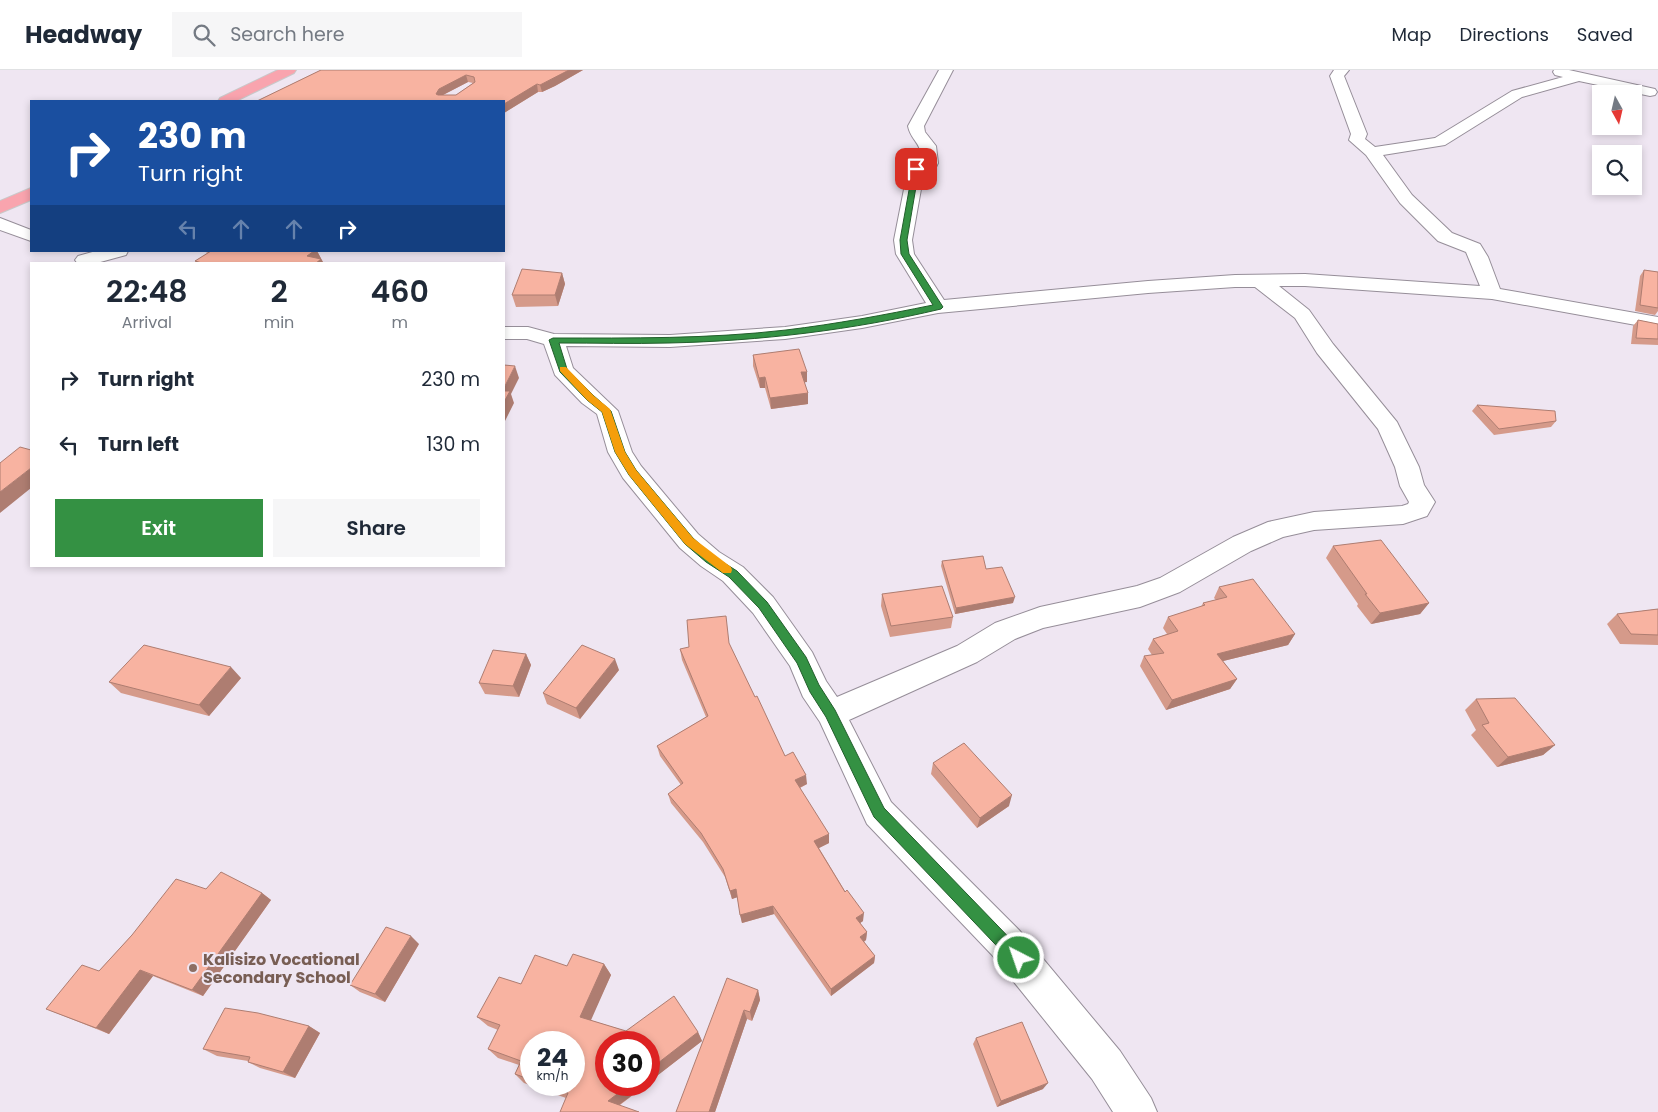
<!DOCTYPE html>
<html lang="en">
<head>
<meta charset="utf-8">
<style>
	:root { --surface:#fff; --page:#f6f6f7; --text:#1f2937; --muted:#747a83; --line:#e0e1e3; --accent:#349143 }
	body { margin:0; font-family:Poppins,sans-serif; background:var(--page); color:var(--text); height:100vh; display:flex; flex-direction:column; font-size:19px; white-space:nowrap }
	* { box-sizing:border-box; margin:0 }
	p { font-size:16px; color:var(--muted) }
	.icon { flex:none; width:28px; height:28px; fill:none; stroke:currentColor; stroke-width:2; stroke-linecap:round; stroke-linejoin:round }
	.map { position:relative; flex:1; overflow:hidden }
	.panel { position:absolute; left:30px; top:192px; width:475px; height:305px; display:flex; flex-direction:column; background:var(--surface); border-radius:0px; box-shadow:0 2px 8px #0003 }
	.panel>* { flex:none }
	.banner { position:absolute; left:30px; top:30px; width:475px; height:152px; border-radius:0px; box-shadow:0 2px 8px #0003; background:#1a4fa0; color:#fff; overflow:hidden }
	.needle { width:32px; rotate:172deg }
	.fabs { position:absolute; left:1592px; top:15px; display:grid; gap:10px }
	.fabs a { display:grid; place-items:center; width:50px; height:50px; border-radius:0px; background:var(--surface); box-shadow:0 2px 8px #0003; font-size:25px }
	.speed { position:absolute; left:520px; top:961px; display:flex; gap:10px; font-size:25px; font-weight:700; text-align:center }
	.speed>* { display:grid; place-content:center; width:65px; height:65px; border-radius:50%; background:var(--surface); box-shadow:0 2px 8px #0003; line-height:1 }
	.speed small { font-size:12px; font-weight:400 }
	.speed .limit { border:8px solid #d22; background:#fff; color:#111 }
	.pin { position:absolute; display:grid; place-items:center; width:42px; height:42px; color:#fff; margin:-21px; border-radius:10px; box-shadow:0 2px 8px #0006 }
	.me { position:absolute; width:55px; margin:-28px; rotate:319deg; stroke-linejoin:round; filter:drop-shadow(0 0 4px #0008) }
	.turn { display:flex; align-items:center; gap:18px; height:105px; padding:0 25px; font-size:22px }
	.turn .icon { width:65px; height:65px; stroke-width:2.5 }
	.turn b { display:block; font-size:35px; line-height:42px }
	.lanes { display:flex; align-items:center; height:48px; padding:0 25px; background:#0003; justify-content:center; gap:25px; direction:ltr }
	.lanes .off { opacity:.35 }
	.eta { display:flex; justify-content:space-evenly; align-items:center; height:85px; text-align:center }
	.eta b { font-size:30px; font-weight:600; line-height:35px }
	.button { display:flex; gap:10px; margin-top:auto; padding:10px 25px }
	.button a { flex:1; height:58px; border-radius:0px; background:var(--accent); color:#fff; font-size:20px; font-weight:600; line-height:58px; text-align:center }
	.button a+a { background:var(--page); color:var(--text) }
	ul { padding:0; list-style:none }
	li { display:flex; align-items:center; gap:15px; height:65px; padding:0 25px }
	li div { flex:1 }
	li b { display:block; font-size:19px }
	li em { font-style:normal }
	header { display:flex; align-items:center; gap:30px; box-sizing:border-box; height:70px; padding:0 25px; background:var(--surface); border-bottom:1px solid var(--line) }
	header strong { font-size:24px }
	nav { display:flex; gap:28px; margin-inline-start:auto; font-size:18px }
	.search { width:350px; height:45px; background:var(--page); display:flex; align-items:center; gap:12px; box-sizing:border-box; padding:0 18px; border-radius:0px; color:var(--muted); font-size:19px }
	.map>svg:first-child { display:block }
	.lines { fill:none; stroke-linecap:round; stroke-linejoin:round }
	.minor-casing { stroke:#968e99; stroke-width:2 }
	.highway-casing { stroke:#c9c8c9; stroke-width:2 }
	.minor { fill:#fff; fill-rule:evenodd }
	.highway { fill:#f9a4ae; fill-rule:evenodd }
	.wall { fill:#d59a8a; fill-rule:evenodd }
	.shaded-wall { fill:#ae7d71 }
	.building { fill:#f8b3a1; stroke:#ae7d71; fill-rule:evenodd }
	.route { fill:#349143; stroke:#225e2c }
	.slow { fill:#f59e0b }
	.education-dot { fill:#8d6e63; stroke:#efe6f2; stroke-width:2 }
	.labels { text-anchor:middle; stroke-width:4; stroke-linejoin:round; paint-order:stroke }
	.near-education-label { font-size:16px; font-weight:bold; fill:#785e54; stroke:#efe6f2; text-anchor:start }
</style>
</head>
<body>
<header>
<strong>Headway</strong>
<div class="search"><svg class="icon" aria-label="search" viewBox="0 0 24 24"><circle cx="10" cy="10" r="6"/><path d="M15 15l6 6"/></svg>Search here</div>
<nav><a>Map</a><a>Directions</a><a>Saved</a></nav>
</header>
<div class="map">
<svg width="1658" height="1042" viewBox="0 0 1658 1042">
	<rect width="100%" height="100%" fill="#efe6f2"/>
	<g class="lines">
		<g class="minor-casing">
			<path id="minor" d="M 939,0 L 953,0 L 924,56 L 925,62 L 936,76 L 938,93 L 936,97 L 924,102 L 912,170 L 914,184 L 944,230 L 1148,211 L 1235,205 L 1305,204 L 1480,216 L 1466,182 L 1438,171 L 1400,133 L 1366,85 L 1349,70 L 1351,64 L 1330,6 L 1334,0 L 1349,0 L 1344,6 L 1367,64 L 1365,69 L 1375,77 L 1435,68 L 1512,21 L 1563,7 L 1555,5 L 1553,2 L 1554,0 L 1569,0 L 1655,19 L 1657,22 L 1655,25 L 1650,26 L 1579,11 L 1522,27 L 1445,75 L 1383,85 L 1412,125 L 1452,163 L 1480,174 L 1488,187 L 1500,219 L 1658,247 L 1658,259 L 1492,229 L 1305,216 L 1279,216 L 1309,240 L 1333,274 L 1397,352 L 1419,397 L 1424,415 L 1435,432 L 1427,446 L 1403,454 L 1314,460 L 1283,467 L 1251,481 L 1180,522 L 1140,537 L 1043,558 L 1015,569 L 977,592 L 849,650 L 891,732 L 1019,860 L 1120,981 L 1151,1028 L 1157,1042 L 1113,1042 L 1092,1009 L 993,886 L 867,754 L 820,652 L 803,627 L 790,596 L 753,543 L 723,511 L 701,496 L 680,478 L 623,408 L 608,382 L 597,344 L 582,333 L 555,305 L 544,274 L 527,269 L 504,269 L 504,257 L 528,257 L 554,264 L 670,265 L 785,257 L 862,246 L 926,233 L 896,184 L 894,170 L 908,99 L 910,95 L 922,91 C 921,71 911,71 908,56 ZM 1235,217 L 1255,217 L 1295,248 L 1317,283 L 1378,359 L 1395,397 L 1400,416 L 1409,432 L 1408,434 L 1402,436 L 1314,442 L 1268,452 L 1233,467 L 1160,508 L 1137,516 L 1040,537 L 995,553 L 957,576 L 837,627 L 826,611 L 812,582 L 773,527 L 743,497 L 719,482 L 698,464 L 641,396 L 632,382 L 618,341 L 573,298 L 566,276 L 670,277 L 785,269 L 862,258 L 938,243 L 1148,223 Z
				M 0,148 L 31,160 L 31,171 L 0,160 Z
				M 96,181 L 128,181 L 126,185 L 93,194 L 78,194 L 75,190 L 78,186 Z"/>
		</g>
		<g class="highway-casing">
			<path id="highway" d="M 278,0 L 296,0 L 294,3 L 236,31 L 218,31 L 220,28 Z
				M 31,118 L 31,130 L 0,143 L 0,131 Z"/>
		</g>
		<use href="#minor" class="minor"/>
		<use href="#highway" class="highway"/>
	</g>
	<path class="wall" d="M 321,0 L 583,0 L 555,16 L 542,22 L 538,22 L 504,43 L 257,31 ZM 468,12 L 473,13 L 456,25 L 443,25 Z
		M 203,181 L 317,181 L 324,194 L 197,194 L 195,191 L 208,183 Z
		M 1644,200 L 1658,202 L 1658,241 L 1655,245 L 1635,241 L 1640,206 Z
		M 562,203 L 565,214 L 558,236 L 516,237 L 512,225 Z
		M 1638,250 L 1658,254 L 1658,275 L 1631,274 L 1633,256 Z
		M 753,285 L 807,302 L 807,312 L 804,312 L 808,323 L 808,334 L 771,339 L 765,318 L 760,318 L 753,296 Z
		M 1477,335 L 1556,351 L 1551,357 L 1494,365 L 1472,341 Z
		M 1333,476 L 1429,533 L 1420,544 L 1371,554 L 1357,536 L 1358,534 L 1326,488 Z
		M 942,491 L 986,499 L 1013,533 L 955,544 L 941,496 Z
		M 1219,517 L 1295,564 L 1288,575 L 1223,591 L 1237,609 L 1230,619 L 1166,640 L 1140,596 L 1144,586 L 1152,585 L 1148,579 L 1153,569 L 1167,564 L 1163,558 L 1168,547 L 1201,537 L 1203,533 L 1216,530 L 1214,528 Z
		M 882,524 L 953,547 L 951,558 L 890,567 L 881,536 Z
		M 1658,539 L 1658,575 L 1620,574 L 1607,554 L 1617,544 Z
		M 680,579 L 755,627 L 785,686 L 807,714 L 800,718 L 829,773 L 819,778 L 863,851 L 860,853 L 867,862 L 866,870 L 864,872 L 875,886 L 874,893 L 831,926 L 774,844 L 742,853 L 737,827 L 732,829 L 725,807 L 703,772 L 671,733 L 668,724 L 681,715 L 660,686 L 657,676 L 706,647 L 682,590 Z
		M 526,584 L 531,595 L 519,627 L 485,624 L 479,613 Z
		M 619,600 L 580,649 L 547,634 L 543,623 Z
		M 241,608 L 209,646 L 121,623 L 109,612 Z
		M 1476,629 L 1555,675 L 1543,685 L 1497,697 L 1471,665 L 1476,660 L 1465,640 Z
		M 933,693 L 1009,736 L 977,758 L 931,704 Z
		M 206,819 L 262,823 L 271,830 L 203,926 L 153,906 L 109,964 L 46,939 L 99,901 L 132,865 Z
		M 419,874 L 385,932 L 360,922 L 350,915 Z
		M 604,894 L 611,905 L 590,950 L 626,961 L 698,962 L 702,971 L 649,1012 L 649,972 L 606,1015 L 646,1015 L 620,1035 L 566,1028 L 524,1013 L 515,1004 L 519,995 L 498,988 L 488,979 L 498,960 L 488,956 L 477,947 L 521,914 L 567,896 ZM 531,972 L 574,1015 L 531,1015 Z
		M 758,920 L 760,930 L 752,951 L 747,949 L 715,1042 L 676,1042 Z
		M 309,956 L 320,963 L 295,1008 L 260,998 L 248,992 L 248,991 L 217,986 L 203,979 Z
		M 976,968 L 1043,1019 L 997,1037 L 973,974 Z"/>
	<path class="shaded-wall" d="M 569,0 L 583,0 L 555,16 L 542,22 L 540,15 Z
		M 466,5 L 468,12 L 441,26 L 438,31 L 436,24 L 439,19 Z
		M 537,14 L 538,22 L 504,43 L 504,34 Z
		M 314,181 L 317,181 L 324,194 L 311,194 L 307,186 Z
		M 562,203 L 565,214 L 558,236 L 555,225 Z
		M 515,296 L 519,308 L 511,324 L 514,333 L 504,353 L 504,318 Z
		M 801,302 L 807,302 L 807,312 L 801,313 Z
		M 765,307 L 765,318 L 760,318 L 759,308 Z
		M 808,323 L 808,334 L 771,339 L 770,328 Z
		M 31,398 L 31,418 L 0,443 L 0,422 Z
		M 1015,527 L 1013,533 L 955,544 L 956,538 Z
		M 1429,533 L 1420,544 L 1371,554 L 1380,543 Z
		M 1295,564 L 1288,575 L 1211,594 L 1217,584 Z
		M 526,584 L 531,595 L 519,627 L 513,616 Z
		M 615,589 L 619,600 L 580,649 L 576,638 Z
		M 231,597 L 241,608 L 209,646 L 199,635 Z
		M 1237,609 L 1230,619 L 1166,640 L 1172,630 Z
		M 1555,675 L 1543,685 L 1497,697 L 1508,687 Z
		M 806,705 L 807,714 L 795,720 L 795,710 Z
		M 1012,725 L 1009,736 L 977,758 L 980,748 Z
		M 829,764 L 829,773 L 815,780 L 814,771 Z
		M 736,819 L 738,827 L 732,829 L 730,821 Z
		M 262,823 L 271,830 L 203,926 L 192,920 Z
		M 773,836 L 774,844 L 742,853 L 740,845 Z
		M 864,843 L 863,851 L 856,856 L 856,848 Z
		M 867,862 L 866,870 L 860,874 L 860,867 Z
		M 411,866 L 419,874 L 385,932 L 375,924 Z
		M 875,886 L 874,893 L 831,926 L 831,919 Z
		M 604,894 L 611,905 L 588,957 L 580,947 Z
		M 140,900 L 153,906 L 109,964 L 96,958 Z
		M 758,920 L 760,930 L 752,951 L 750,942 Z
		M 744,940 L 747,949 L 715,1042 L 709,1042 Z
		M 309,956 L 320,963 L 295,1008 L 283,1002 Z
		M 698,962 L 702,971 L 649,1012 L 649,1000 Z
		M 1048,1013 L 1043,1019 L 997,1037 L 1001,1031 Z
		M 629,1015 L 646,1015 L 615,1038 L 608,1031 Z"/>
	<path class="building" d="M 321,0 L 569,0 L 540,15 L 537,14 L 504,34 L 504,31 L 257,31 ZM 466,5 L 474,7 L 475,12 L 456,25 L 438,25 L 436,24 L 439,19 Z
		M 211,181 L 314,181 L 307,186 L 321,189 L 315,194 L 205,194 L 195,191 Z
		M 522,199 L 562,203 L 555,225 L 512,225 Z
		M 1644,200 L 1658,202 L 1658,238 L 1640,235 Z
		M 1638,250 L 1658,254 L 1658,269 L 1636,268 Z
		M 799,279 L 807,302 L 801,302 L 808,323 L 770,328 L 765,307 L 759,308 L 753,285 Z
		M 504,295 L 515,296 L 504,318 Z
		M 504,321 L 510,321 L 504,332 Z
		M 1477,335 L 1555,341 L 1556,351 L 1499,359 Z
		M 20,377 L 31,380 L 31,398 L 0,422 L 0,393 Z
		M 1381,470 L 1429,533 L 1380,543 L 1365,524 L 1367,524 L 1333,476 Z
		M 983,486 L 986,499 L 1002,497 L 1015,527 L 956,538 L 942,491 Z
		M 1253,509 L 1295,564 L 1217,584 L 1237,609 L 1172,630 L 1144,586 L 1164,583 L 1153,569 L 1178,561 L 1168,547 L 1205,535 L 1203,533 L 1227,527 L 1219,517 Z
		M 942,516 L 953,547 L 891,556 L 882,524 Z
		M 1658,539 L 1658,565 L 1631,564 L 1617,544 Z
		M 726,546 L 729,573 L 755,627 L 757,626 L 785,686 L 793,682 L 806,705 L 795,710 L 829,764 L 814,771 L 845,822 L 847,820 L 864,843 L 856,848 L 867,862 L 860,867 L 875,886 L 831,919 L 773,836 L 740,845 L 736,819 L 730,821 L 723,799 L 701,763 L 668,724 L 683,713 L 657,676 L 708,646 L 680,579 L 689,577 L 687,550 Z
		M 144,575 L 231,597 L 199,635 L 109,612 Z
		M 582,575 L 615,589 L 576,638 L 543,623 Z
		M 493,580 L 526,584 L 513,616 L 479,613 Z
		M 1515,628 L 1555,675 L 1508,687 L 1482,655 L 1489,653 L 1476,629 Z
		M 964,673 L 1012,725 L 980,748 L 933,693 Z
		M 221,802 L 262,823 L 192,920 L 140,900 L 96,958 L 46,939 L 82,895 L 99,901 L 132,865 L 176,809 L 206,819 Z
		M 386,857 L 411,866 L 375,924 L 350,915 Z
		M 573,884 L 604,894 L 580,947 L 626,961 L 674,926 L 698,962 L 649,1000 L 649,972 L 606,972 L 606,1015 L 629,1015 L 608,1031 L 639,1042 L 560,1042 L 568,1023 L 544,1015 L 574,1015 L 574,972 L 531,972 L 531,1010 L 515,1004 L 521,991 L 488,979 L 500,955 L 477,947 L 499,907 L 521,914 L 535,885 L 567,896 Z
		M 727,908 L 758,920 L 750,942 L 744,940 L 709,1042 L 676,1042 Z
		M 225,938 L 258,943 L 309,956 L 283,1002 L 248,992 L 250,987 L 203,979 Z
		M 1022,952 L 1048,1013 L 1001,1031 L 976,968 Z"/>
	<path class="route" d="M 913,98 L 919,99 L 907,170 L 909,184 L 943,237 L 941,239 C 853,260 760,271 669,273 C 632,274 595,273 559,273 L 567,299 L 594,326 L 611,341 L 625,382 L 636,400 L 693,468 L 713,486 L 737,501 L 767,532 L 806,587 L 819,615 L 835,640 L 884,738 L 1024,883 L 1026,888 L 1024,893 L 1019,896 L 1013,893 L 874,747 L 826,647 L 810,622 L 797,593 L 759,538 L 729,507 L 706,492 L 685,474 L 629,405 L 615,382 L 602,342 L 587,330 L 560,302 L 549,270 L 553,268 C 631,268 709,269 786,260 C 836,254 884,245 933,235 L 901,184 L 900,170 Z"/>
	<path class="slow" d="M 560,297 L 566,297 L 594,326 L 610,339 L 625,382 L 636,400 L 693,468 L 731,497 L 732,500 L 731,503 L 723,503 L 685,474 L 629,405 L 615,382 L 602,342 L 587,330 L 560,301 Z"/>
	<circle class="education-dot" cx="193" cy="898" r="5"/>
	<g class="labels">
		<g class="near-education-label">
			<text x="203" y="895">Kalisizo Vocational<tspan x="203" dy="18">Secondary School</tspan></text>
		</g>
	</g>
</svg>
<div class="fabs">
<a><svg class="needle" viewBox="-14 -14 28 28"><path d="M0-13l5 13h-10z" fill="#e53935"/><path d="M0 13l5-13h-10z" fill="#747a83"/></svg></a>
<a><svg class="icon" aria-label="search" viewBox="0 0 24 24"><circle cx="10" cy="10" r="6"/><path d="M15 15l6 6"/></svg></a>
</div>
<div class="speed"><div>24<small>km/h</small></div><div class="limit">30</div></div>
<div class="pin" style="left:916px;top:99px;background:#d93025"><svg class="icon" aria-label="arrive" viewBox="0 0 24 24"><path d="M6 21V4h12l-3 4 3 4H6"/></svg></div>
<svg class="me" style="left:1019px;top:888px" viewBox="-20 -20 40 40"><circle r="17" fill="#349143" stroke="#fff" stroke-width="3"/><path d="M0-11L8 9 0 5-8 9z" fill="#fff"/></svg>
<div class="banner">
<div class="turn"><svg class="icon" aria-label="right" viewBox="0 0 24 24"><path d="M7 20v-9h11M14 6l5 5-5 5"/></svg><div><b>230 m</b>Turn right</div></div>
<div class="lanes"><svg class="icon off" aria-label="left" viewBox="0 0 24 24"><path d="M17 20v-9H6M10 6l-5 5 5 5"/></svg><svg class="icon off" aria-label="ahead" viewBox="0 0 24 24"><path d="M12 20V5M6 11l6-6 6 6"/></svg><svg class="icon off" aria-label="ahead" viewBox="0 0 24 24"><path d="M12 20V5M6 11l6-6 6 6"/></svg><svg class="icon" aria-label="right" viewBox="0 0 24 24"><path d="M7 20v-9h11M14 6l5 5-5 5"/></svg></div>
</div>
<section class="panel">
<div class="eta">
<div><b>22:48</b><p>Arrival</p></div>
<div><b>2</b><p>min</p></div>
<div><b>460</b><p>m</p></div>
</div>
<ul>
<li><svg class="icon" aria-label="right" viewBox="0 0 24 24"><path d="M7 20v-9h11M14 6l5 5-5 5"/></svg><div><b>Turn right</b></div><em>230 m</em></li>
<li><svg class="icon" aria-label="left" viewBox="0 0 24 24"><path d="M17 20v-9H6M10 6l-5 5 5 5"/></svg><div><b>Turn left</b></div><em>130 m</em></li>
</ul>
<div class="button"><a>Exit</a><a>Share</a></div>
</section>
</div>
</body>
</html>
